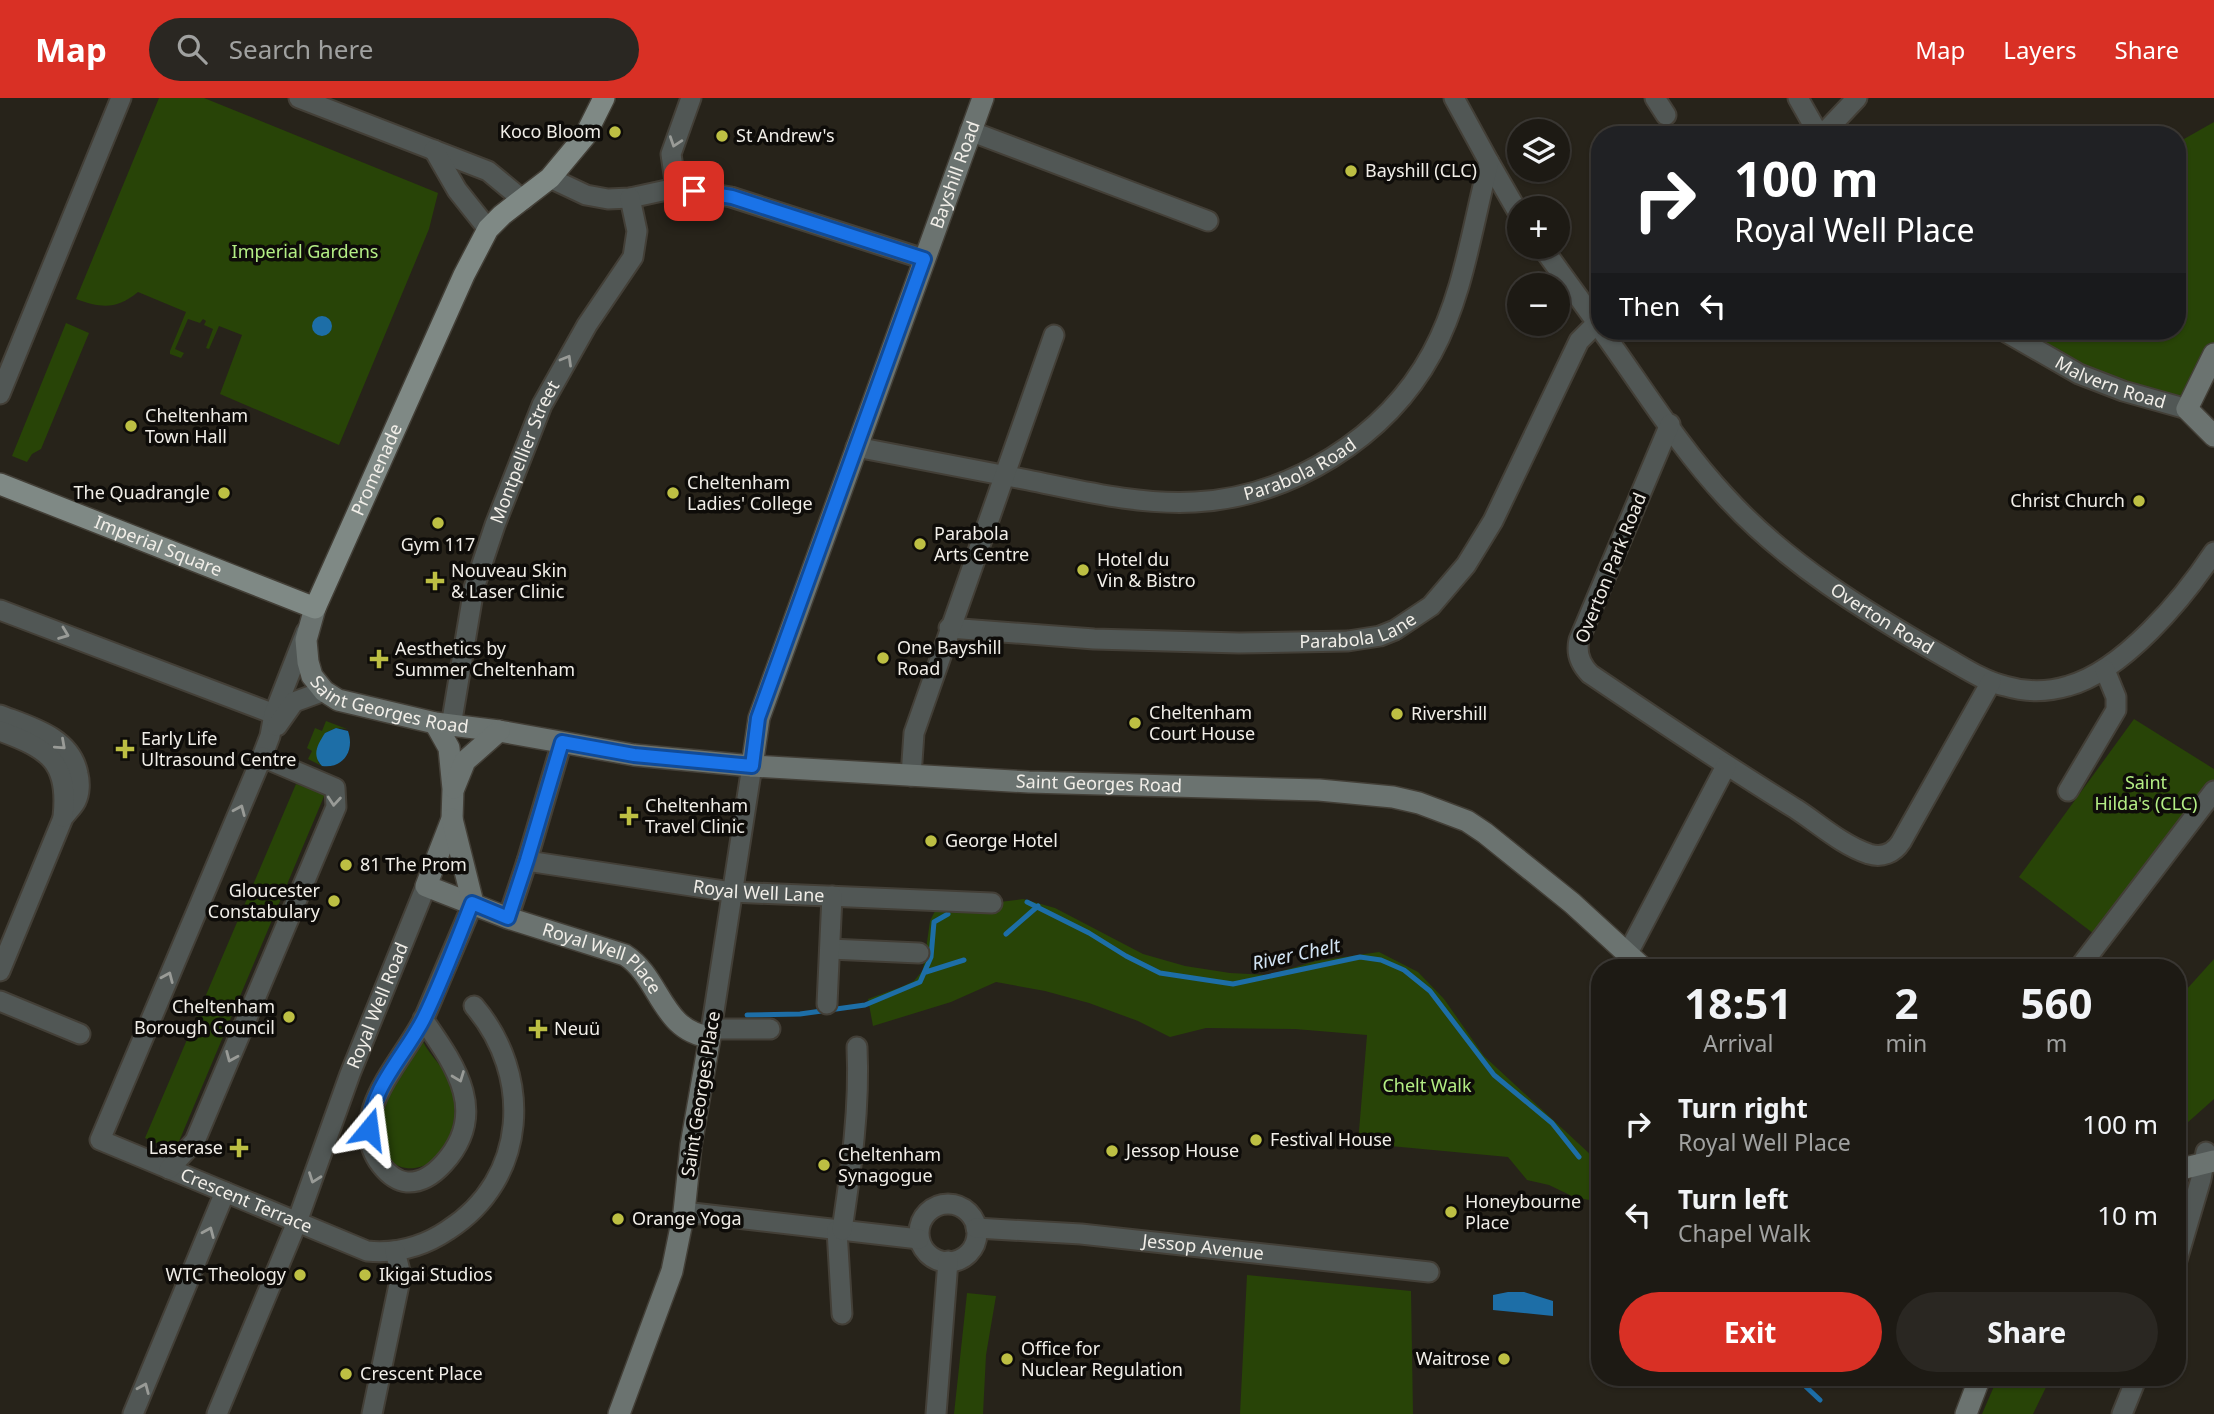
<!DOCTYPE html>
<html lang="en">
<head>
<meta charset="utf-8">
<style>
	:root { --surface:#1d1a14; --page:#2a2722; --text:#f1f3f6; --muted:#a0a1a0; --line:#3b3834; --accent:#d93025 }
	body { margin:0; font-family:"Noto Sans",sans-serif; background:var(--page); color:var(--text); height:100vh; display:flex; flex-direction:column; font-size:26px; white-space:nowrap }
	* { box-sizing:border-box; margin:0 }
	p { font-size:23px; color:var(--muted) }
	.icon { flex:none; width:38px; height:38px; fill:none; stroke:currentColor; stroke-width:2; stroke-linecap:round; stroke-linejoin:round }
	.map { position:relative; flex:1; overflow:hidden }
	.sheet { position:absolute; left:1591px; top:861px; width:595px; height:427px; display:flex; flex-direction:column; background:var(--surface); border-radius:28px; box-shadow:0 2px 5px #0004,0 0 0 2px var(--line) }
	.sheet>* { flex:none }
	.banner { position:absolute; left:1591px; top:28px; width:595px; height:214px; border-radius:28px; box-shadow:0 2px 5px #0004,0 0 0 2px var(--line); background:#202124; color:#fff; overflow:hidden }
	.buttons { position:absolute; left:1507px; top:21px; display:grid; gap:14px }
	.buttons a { display:grid; place-items:center; width:63px; height:63px; border-radius:50%; background:var(--surface); box-shadow:0 2px 5px #0004,0 0 0 2px var(--line); font-size:35px }
	.pin { position:absolute; display:grid; place-items:center; width:60px; height:60px; color:#fff; margin:-30px; border-radius:14px; box-shadow:0 4px 10px #0006 }
	.me { position:absolute; width:77px; margin:-38px; rotate:16deg; stroke-linejoin:round; filter:drop-shadow(0 0 5px #0008) }
	.turn { display:flex; align-items:center; gap:24px; height:147px; padding:0 28px; font-size:32px }
	.turn .icon { width:91px; height:91px; stroke-width:2.5 }
	.turn b { display:block; font-size:49px; line-height:60px }
	.then { display:flex; align-items:center; height:66px; padding:0 28px; background:#0003; gap:14px; font-size:26px }
	.eta { display:flex; justify-content:space-evenly; align-items:center; height:119px; text-align:center }
	.eta b { font-size:42px; font-weight:700; line-height:49px }
	.cta { display:flex; gap:14px; margin-top:auto; padding:14px 28px }
	.cta a { flex:1; height:80px; border-radius:42px; background:var(--accent); color:#fff; font-size:28px; font-weight:700; line-height:80px; text-align:center }
	.cta a+a { background:var(--page); color:var(--text) }
	ul { padding:0; list-style:none }
	li { display:flex; align-items:center; gap:21px; height:91px; padding:0 28px }
	li div { flex:1 }
	li b { display:block; font-size:26px }
	li em { font-style:normal }
	header { display:flex; align-items:center; gap:42px; box-sizing:border-box; height:98px; padding:0 35px; background:var(--accent); color:#fff }
	header strong { font-size:33px }
	nav { display:flex; gap:38px; margin-inline-start:auto; font-size:24px }
	.search { width:490px; height:63px; background:var(--page); display:flex; align-items:center; gap:18px; box-sizing:border-box; padding:0 24px; border-radius:38px; color:var(--muted); font-size:26px }
	.map>svg:first-child { display:block }
	.green { fill:#284407 }
	.water { fill:#1d6ea7 }
	.lines { fill:none; stroke-linecap:round; stroke-linejoin:round }
	.stream { stroke:#1d6ea7; stroke-width:5 }
	.street-casing { stroke:#433f37; stroke-width:23 }
	.secondary-casing { stroke:#433f37; stroke-width:24 }
	.primary-casing { stroke:#433f37; stroke-width:24 }
	.street { stroke:#515755; stroke-width:19 }
	.secondary { stroke:#6b7370; stroke-width:21 }
	.primary { stroke:#7f8985; stroke-width:21 }
	.oneway { stroke:#999b97 }
	.route-casing { stroke:#114b97; stroke-width:18 }
	.route { stroke:#1a73e8; stroke-width:12 }
	.poi-dot { fill:#bdbf43; stroke:#0e0c09; stroke-width:2.5 }
	.labels { text-anchor:middle; stroke-width:7; stroke-linejoin:round; paint-order:stroke }
	.poi-label { font-size:18px; fill:#f1eee8; stroke:#0e0c09; text-anchor:start }
	.street-label { font-size:18px; fill:#f1eee8; stroke:#0e0c09 }
	.park-label { font-size:18px; fill:#b4ee85; stroke:#0e0c09 }
	.water-label { font-size:19px; font-style:italic; fill:#d2e4f4; stroke:#0e0c09 }
</style>
</head>
<body>
<header>
<strong>Map</strong>
<div class="search"><svg class="icon" aria-label="search" viewBox="0 0 24 24"><circle cx="10" cy="10" r="6"/><path d="M15 15l6 6"/></svg>Search here</div>
<nav><a>Map</a><a>Layers</a><a>Share</a></nav>
</header>
<div class="map">
<svg width="2214" height="1316" viewBox="0 0 2214 1316">
	<rect width="100%" height="100%" fill="#27231a"/>
	<path class="green" d="M 159,0 L 204,0 L 438,95 L 429,131 L 339,347 L 220,296 L 242,237 L 219,228 L 209,251 L 206,250 L 213,231 L 204,227 L 206,223 L 203,221 L 200,225 L 188,221 L 175,251 L 184,255 L 181,260 L 170,256 L 170,253 L 186,214 L 138,194 C 116,212 101,210 76,201 Z
		M 2214,24 L 2214,256 L 2187,311 L 2123,293 L 2004,233 L 2177,233 L 2177,45 Z
		M 66,225 L 89,235 L 41,351 L 32,356 L 27,364 L 12,358 Z
		M 2134,621 L 2214,671 L 2214,693 L 2102,842 L 2019,779 Z
		M 326,623 L 347,631 L 336,630 L 325,635 L 318,664 L 322,668 L 308,661 L 312,653 L 307,650 L 315,630 L 322,633 Z
		M 296,686 L 325,696 L 175,1053 L 145,1040 Z
		M 1023,801 L 1055,810 L 1143,856 L 1185,868 L 1230,875 L 1268,877 L 1316,863 L 1379,854 L 1418,874 L 1444,901 L 1484,958 L 1592,1058 L 1599,1058 L 1599,1109 L 1589,1102 L 1574,1099 L 1549,1087 L 1527,1082 L 1508,1059 L 1358,1045 L 1367,937 L 1295,931 L 1206,930 L 1170,939 L 1138,923 L 1089,905 L 1045,893 L 996,884 L 951,904 L 873,928 L 868,901 L 901,889 L 914,883 L 923,872 L 930,823 L 940,803 L 992,805 Z
		M 2214,861 L 2214,1001 L 2177,1034 L 2177,902 Z
		M 422,942 C 431,960 447,971 453,991 C 460,1019 448,1066 415,1070 C 406,1071 396,1069 390,1062 C 384,1057 380,1047 375,1039 C 378,1026 379,1008 386,997 C 397,977 413,962 422,942 Z
		M 1247,1177 L 1411,1193 L 1413,1316 L 1240,1316 Z
		M 967,1195 L 996,1198 L 986,1257 L 983,1316 L 954,1316 Z
		M 1998,1279 L 2051,1279 L 2033,1316 L 1982,1316 Z"/>
	<path class="water" d="M312 228a10 10 0 1 1 20 0a10 10 0 1 1-20 0Z
		M 336,630 L 348,633 C 355,653 343,671 322,668 C 311,657 318,646 325,635 Z
		M 1508,1194 L 1524,1194 L 1553,1203 L 1553,1218 L 1493,1212 L 1493,1197 Z"/>
	<g class="lines">
		<path class="stream" d="M 1027,804 L 1089,835 L 1126,858 L 1160,875 L 1233,886 L 1360,859 L 1381,862 L 1404,872 L 1430,893 L 1494,977 L 1552,1025 L 1579,1059
			M 1006,836 L 1038,808
			M 926,874 L 964,862
			M 747,917 L 800,916 L 865,907 L 920,884 L 931,859 L 934,824 L 948,816
			M 1596,1090 L 1600,1098
			M 1802,1285 L 1820,1302"/>
		<g class="street-casing">
			<g id="street">
				<path d="M 299,0 L 488,73 L 523,102"/>
				<path d="M 1655,0 L 1666,17"/>
				<path d="M 1798,0 L 1819,37"/>
				<path d="M 970,33 L 1208,123"/>
				<path d="M 1822,37 L 1857,0"/>
				<path d="M 434,52 L 457,92 L 488,131"/>
				<path d="M 1489,64 L 1519,116"/>
				<path d="M 550,80 L 586,97 L 608,101 L 630,100 L 676,90 L 731,99 L 924,161"/>
				<path d="M 676,90 L 671,56 L 691,0"/>
				<path d="M 1542,149 L 1600,229"/>
				<path id="s1" d="M 1602,233 C 1642,288 1679,349 1726,399 C 1786,465 1866,514 1943,558 C 1963,569 1983,583 2005,588 C 2025,594 2048,594 2068,588 C 2123,573 2183,501 2214,454"/>
				<path id="s2" d="M 2004,233 L 2079,276 L 2123,293 L 2187,311"/>
				<path d="M 0,296 L 121,0"/>
				<path d="M 1670,326 L 1579,542 C 1576,555 1580,566 1590,576 C 1658,622 1726,668 1796,711 C 1819,726 1842,747 1869,756 C 1882,760 1894,755 1901,744 L 1991,584"/>
				<path id="s3" d="M 856,349 C 913,360 970,371 1028,382 C 1083,393 1138,407 1195,404 C 1290,399 1386,340 1432,255 C 1464,196 1472,128 1489,64 L 1454,0"/>
				<path d="M 0,512 L 274,616"/>
				<path id="s4" d="M 949,530 L 1094,541 L 1239,545 L 1348,543 L 1380,538 L 1395,532 L 1431,508 L 1466,467 L 1493,423 L 1579,243 L 1597,225"/>
				<path id="s5" d="M 306,534 L 274,616 L 270,638 L 262,659 L 100,1042 L 367,1153 C 397,1156 423,1149 448,1132 C 528,1081 533,977 474,908"/>
				<path d="M 0,617 C 31,629 71,639 78,676 C 80,684 80,695 76,703 C 73,709 67,714 63,720 L 0,873"/>
				<path d="M 277,628 L 294,604 L 324,593"/>
				<path id="s6" d="M 451,628 L 474,490 L 495,427 L 542,307 L 587,227 L 633,159 L 637,133 L 630,100"/>
				<path d="M 0,633 C 49,651 69,664 63,719"/>
				<path d="M 911,678 L 914,635 L 1054,237"/>
				<path d="M 2068,693 L 2116,612 L 2116,599 L 2105,572"/>
				<path id="s7" d="M 527,763 L 731,794 L 992,805"/>
				<path d="M 508,820 L 527,763 L 562,644"/>
				<path d="M 830,851 L 919,855"/>
				<path d="M 1628,855 L 1726,668"/>
				<path d="M 2079,870 L 2214,693"/>
				<path d="M 0,903 L 80,936"/>
				<path d="M 827,906 L 832,798"/>
				<path d="M 423,921 C 454,966 490,1014 444,1065 C 435,1075 422,1085 407,1084 C 396,1083 388,1076 381,1067 C 343,1017 405,962 425,918 C 441,881 457,842 473,805"/>
				<path d="M 711,931 L 770,931"/>
				<path d="M 710,939 L 752,668"/>
				<path d="M 169,1071 L 195,1043 L 336,709 L 335,690 L 262,659"/>
				<circle cx="948" cy="1135" r="29"/>
				<path d="M 684,1114 L 919,1141"/>
				<path id="s8" d="M 976,1130 L 1081,1136 L 1429,1174"/>
				<path d="M 837,1132 L 842,1216"/>
				<path d="M 842,1132 C 851,1071 860,1012 857,949"/>
				<path d="M 2177,1162 L 2201,1081 L 2206,1054"/>
				<path d="M 133,1316 L 225,1094"/>
				<path id="s9" d="M 217,1316 L 297,1124 L 350,976 L 426,788"/>
				<path d="M 372,1316 L 401,1177 L 395,1153"/>
				<path d="M 936,1316 L 948,1163"/>
				<path d="M 2122,1316 L 2137,1279"/>
			</g>
		</g>
		<g class="secondary-casing">
			<g id="secondary">
				<path d="M 2214,256 L 2187,311 L 2214,338"/>
				<path id="s10" d="M 315,510 L 306,542 L 308,564 L 312,578 L 324,593 L 338,602 L 435,625 L 499,633 L 634,657 L 752,668 L 1029,684 L 1319,692 L 1393,699 L 1419,705 L 1467,723 L 1485,735 L 1572,805 L 1643,870"/>
				<path id="s11" d="M 435,625 L 449,650 L 453,691 L 452,721 L 426,788 L 508,820 L 625,857 C 661,880 661,933 710,939 L 691,1047 L 684,1114 L 672,1173 L 619,1316"/>
				<path id="s12" d="M 752,668 L 759,620 L 983,0"/>
				<path d="M 454,690 L 465,663 L 499,633"/>
				<path d="M 452,721 L 473,805"/>
				<path d="M 2177,1072 L 2214,1063"/>
				<path d="M 1966,1316 L 1980,1279"/>
			</g>
		</g>
		<g class="primary-casing">
			<g id="primary">
				<path id="s13" d="M 0,386 L 315,510 L 464,177 L 488,131 L 502,117 L 550,80 L 585,38 L 604,0"/>
			</g>
		</g>
		<use href="#street" class="street"/>
		<use href="#secondary" class="secondary"/>
		<use href="#primary" class="primary"/>
	</g>
	<defs><path id="oneway-chevron" d="M-2-3.5L2.5 0L-2 3.5" fill="none" stroke-width="1.6" stroke-linecap="round" stroke-linejoin="round" transform="scale(1.75)"/></defs>
	<g class="oneway">
		<use href="#oneway-chevron" transform="translate(675 44) rotate(109)"/>
		<use href="#oneway-chevron" transform="translate(567 262) rotate(-60)"/>
		<use href="#oneway-chevron" transform="translate(64 536) rotate(21)"/>
		<use href="#oneway-chevron" transform="translate(61 647) rotate(42)"/>
		<use href="#oneway-chevron" transform="translate(334 703) rotate(95)"/>
		<use href="#oneway-chevron" transform="translate(240 712) rotate(-67)"/>
		<use href="#oneway-chevron" transform="translate(168 879) rotate(-67)"/>
		<use href="#oneway-chevron" transform="translate(231 959) rotate(113)"/>
		<use href="#oneway-chevron" transform="translate(459 979) rotate(69)"/>
		<use href="#oneway-chevron" transform="translate(314 1080) rotate(110)"/>
		<use href="#oneway-chevron" transform="translate(209 1134) rotate(-67)"/>
		<use href="#oneway-chevron" transform="translate(144 1290) rotate(-67)"/>
	</g>
	<g class="lines">
		<g class="route-casing">
			<path id="route" d="M 369,1031 C 371,989 406,956 424,920 C 442,883 457,843 472,805 L 508,820 L 527,762 L 562,644 L 634,657 L 752,668 L 758,620 L 924,161 L 732,99 L 694,93"/>
		</g>
		<use href="#route" class="route"/>
	</g>
	<g class="poi-dot">
		<circle cx="615" cy="34" r="7"/>
		<circle cx="722" cy="38" r="7"/>
		<circle cx="1351" cy="73" r="7"/>
		<circle cx="131" cy="328" r="7"/>
		<circle cx="224" cy="395" r="7"/>
		<circle cx="673" cy="395" r="7"/>
		<circle cx="2139" cy="403" r="7"/>
		<circle cx="438" cy="425" r="7"/>
		<circle cx="920" cy="446" r="7"/>
		<circle cx="1083" cy="472" r="7"/>
		<path d="M431.5 472.5h7v7h7v7h-7v7h-7v-7h-7v-7h7z"/>
		<circle cx="883" cy="560" r="7"/>
		<path d="M375.5 550.5h7v7h7v7h-7v7h-7v-7h-7v-7h7z"/>
		<circle cx="1397" cy="616" r="7"/>
		<circle cx="1135" cy="625" r="7"/>
		<path d="M121.5 640.5h7v7h7v7h-7v7h-7v-7h-7v-7h7z"/>
		<path d="M625.5 707.5h7v7h7v7h-7v7h-7v-7h-7v-7h7z"/>
		<circle cx="931" cy="743" r="7"/>
		<circle cx="346" cy="767" r="7"/>
		<circle cx="334" cy="803" r="7"/>
		<circle cx="289" cy="919" r="7"/>
		<path d="M534.5 920.5h7v7h7v7h-7v7h-7v-7h-7v-7h7z"/>
		<circle cx="1256" cy="1042" r="7"/>
		<path d="M235.5 1039.5h7v7h7v7h-7v7h-7v-7h-7v-7h7z"/>
		<circle cx="1112" cy="1053" r="7"/>
		<circle cx="824" cy="1067" r="7"/>
		<circle cx="1451" cy="1114" r="7"/>
		<circle cx="618" cy="1121" r="7"/>
		<circle cx="300" cy="1177" r="7"/>
		<circle cx="365" cy="1177" r="7"/>
		<circle cx="1007" cy="1261" r="7"/>
		<circle cx="1504" cy="1261" r="7"/>
		<circle cx="346" cy="1276" r="7"/>
	</g>
	<g class="labels">
		<g class="poi-label">
			<text x="601" y="40" text-anchor="end">Koco Bloom</text>
			<text x="736" y="44">St Andrew's</text>
			<text x="1365" y="79">Bayshill (CLC)</text>
			<text x="145" y="324">Cheltenham<tspan x="145" dy="21">Town Hall</tspan></text>
			<text x="687" y="391">Cheltenham<tspan x="687" dy="21">Ladies' College</tspan></text>
			<text x="210" y="401" text-anchor="end">The Quadrangle</text>
			<text x="2125" y="409" text-anchor="end">Christ Church</text>
			<text x="934" y="442">Parabola<tspan x="934" dy="21">Arts Centre</tspan></text>
			<text x="438" y="453" text-anchor="middle">Gym 117</text>
			<text x="1097" y="468">Hotel du<tspan x="1097" dy="21">Vin &amp; Bistro</tspan></text>
			<text x="451" y="479">Nouveau Skin<tspan x="451" dy="21">&amp; Laser Clinic</tspan></text>
			<text x="897" y="556">One Bayshill<tspan x="897" dy="21">Road</tspan></text>
			<text x="395" y="557">Aesthetics by<tspan x="395" dy="21">Summer Cheltenham</tspan></text>
			<text x="1149" y="621">Cheltenham<tspan x="1149" dy="21">Court House</tspan></text>
			<text x="1411" y="622">Rivershill</text>
			<text x="141" y="647">Early Life<tspan x="141" dy="21">Ultrasound Centre</tspan></text>
			<text x="645" y="714">Cheltenham<tspan x="645" dy="21">Travel Clinic</tspan></text>
			<text x="945" y="749">George Hotel</text>
			<text x="360" y="773">81 The Prom</text>
			<text x="320" y="799" text-anchor="end">Gloucester<tspan x="320" dy="21">Constabulary</tspan></text>
			<text x="275" y="915" text-anchor="end">Cheltenham<tspan x="275" dy="21">Borough Council</tspan></text>
			<text x="554" y="937">Neuü</text>
			<text x="1270" y="1048">Festival House</text>
			<text x="223" y="1056" text-anchor="end">Laserase</text>
			<text x="1126" y="1059">Jessop House</text>
			<text x="838" y="1063">Cheltenham<tspan x="838" dy="21">Synagogue</tspan></text>
			<text x="1465" y="1110">Honeybourne<tspan x="1465" dy="21">Place</tspan></text>
			<text x="632" y="1127">Orange Yoga</text>
			<text x="286" y="1183" text-anchor="end">WTC Theology</text>
			<text x="379" y="1183">Ikigai Studios</text>
			<text x="1021" y="1257">Office for<tspan x="1021" dy="21">Nuclear Regulation</tspan></text>
			<text x="1490" y="1267" text-anchor="end">Waitrose</text>
			<text x="360" y="1282">Crescent Place</text>
		</g>
		<g class="street-label">
			<text dy="6" stroke="none"><textPath href="#s12" startOffset="626">Bayshill Road</textPath></text>
			<text dy="6" stroke="none"><textPath href="#s2" startOffset="119">Malvern Road</textPath></text>
			<text dy="6" stroke="none"><textPath href="#s6" startOffset="285">Montpellier Street</textPath></text>
			<text dy="6" stroke="none"><textPath href="#s3" startOffset="455">Parabola Road</textPath></text>
			<text dy="6" stroke="none"><textPath href="#s13" startOffset="490">Promenade</textPath></text>
			<text dy="6" stroke="none"><textPath href="#s13" startOffset="170">Imperial Square</textPath></text>
			<text transform="translate(1611 470) rotate(-68)" y="6">Overton Park Road</text>
			<text dy="6" stroke="none"><textPath href="#s1" startOffset="406">Overton Road</textPath></text>
			<text dy="6" stroke="none"><textPath href="#s4" startOffset="411">Parabola Lane</textPath></text>
			<text dy="6" stroke="none"><textPath href="#s10" startOffset="156">Saint Georges Road</textPath></text>
			<text dy="6" stroke="none"><textPath href="#s10" startOffset="873">Saint Georges Road</textPath></text>
			<text dy="6" stroke="none"><textPath href="#s7" startOffset="234">Royal Well Lane</textPath></text>
			<text dy="6" stroke="none"><textPath href="#s11" startOffset="364">Royal Well Place</textPath></text>
			<text dy="6" stroke="none"><textPath href="#s9" startOffset="439">Royal Well Road</textPath></text>
			<text transform="translate(701 996) rotate(-81)" y="6">Saint Georges Place</text>
			<text dy="6" stroke="none"><textPath href="#s5" startOffset="707">Crescent Terrace</textPath></text>
			<text dy="6" stroke="none"><textPath href="#s8" startOffset="228">Jessop Avenue</textPath></text>
		</g>
		<g class="park-label">
			<text x="305" y="160">Imperial Gardens</text>
			<text x="2146" y="691">Saint<tspan x="2146" dy="21">Hilda's (CLC)</tspan></text>
			<text x="1427" y="994">Chelt Walk</text>
		</g>
		<g class="water-label">
			<text transform="translate(1296 856) rotate(-12)" y="7">River Chelt</text>
		</g>
	</g>
</svg>
<div class="buttons">
<a><svg class="icon" aria-label="layers" viewBox="0 0 24 24"><path d="M12 4l9 5-9 5-9-5zM3 14l9 5 9-5"/></svg></a>
<a>+</a>
<a>−</a>
</div>
<div class="pin" style="left:694px;top:93px;background:#d93025"><svg class="icon" aria-label="arrive" viewBox="0 0 24 24"><path d="M6 21V4h12l-3 4 3 4H6"/></svg></div>
<svg class="me" style="left:369px;top:1031px" viewBox="-20 -20 40 40"><path d="M0-17L14 15 0 8-14 15z" fill="#1a73e8" stroke="#fff" stroke-width="4"/></svg>
<div class="banner">
<div class="turn"><svg class="icon" aria-label="right" viewBox="0 0 24 24"><path d="M7 20v-9h11M14 6l5 5-5 5"/></svg><div><b>100 m</b>Royal Well Place</div></div>
<div class="then">Then<svg class="icon" aria-label="left" viewBox="0 0 24 24"><path d="M17 20v-9H6M10 6l-5 5 5 5"/></svg></div>
</div>
<section class="sheet">
<div class="eta">
<div><b>18:51</b><p>Arrival</p></div>
<div><b>2</b><p>min</p></div>
<div><b>560</b><p>m</p></div>
</div>
<ul>
<li><svg class="icon" aria-label="right" viewBox="0 0 24 24"><path d="M7 20v-9h11M14 6l5 5-5 5"/></svg><div><b>Turn right</b><p>Royal Well Place</p></div><em>100 m</em></li>
<li><svg class="icon" aria-label="left" viewBox="0 0 24 24"><path d="M17 20v-9H6M10 6l-5 5 5 5"/></svg><div><b>Turn left</b><p>Chapel Walk</p></div><em>10 m</em></li>
</ul>
<div class="cta"><a>Exit</a><a>Share</a></div>
</section>
</div>
</body>
</html>
